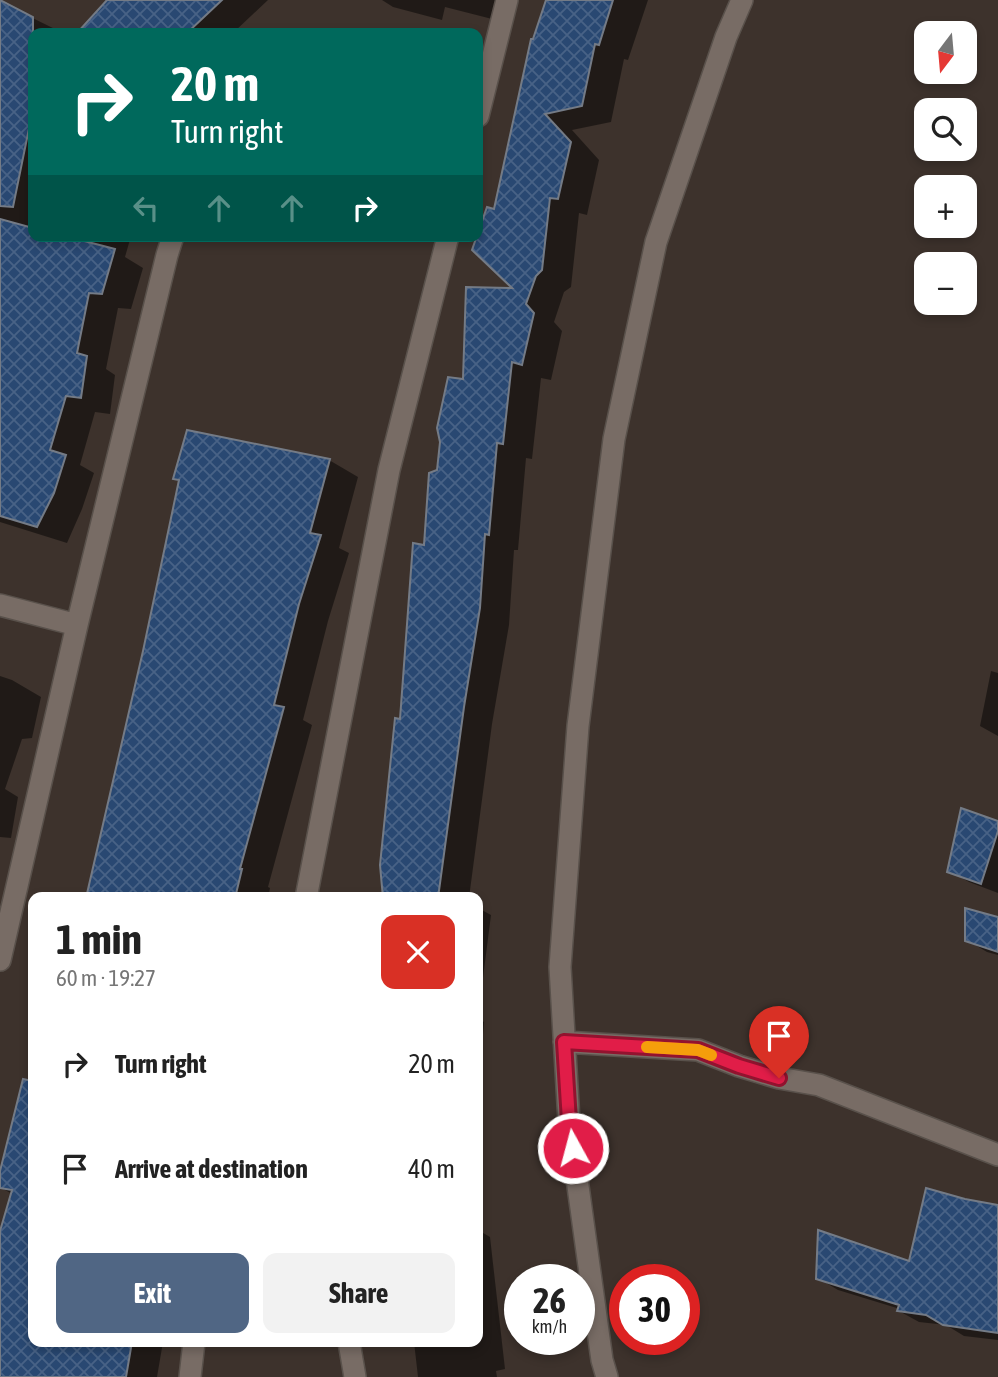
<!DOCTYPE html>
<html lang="en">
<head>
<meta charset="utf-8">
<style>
	:root { --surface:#fff; --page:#f2f2f2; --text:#222; --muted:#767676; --accent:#506684 }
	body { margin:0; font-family:"Asap Condensed",sans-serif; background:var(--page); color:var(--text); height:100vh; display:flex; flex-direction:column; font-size:26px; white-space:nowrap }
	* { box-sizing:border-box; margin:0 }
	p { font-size:23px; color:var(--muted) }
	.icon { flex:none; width:38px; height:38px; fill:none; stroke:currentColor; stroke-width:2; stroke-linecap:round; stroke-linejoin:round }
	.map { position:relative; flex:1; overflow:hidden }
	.details { position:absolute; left:28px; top:892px; width:455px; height:455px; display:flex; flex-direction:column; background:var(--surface); border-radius:14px; box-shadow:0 4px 10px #0003 }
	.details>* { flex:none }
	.top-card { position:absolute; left:28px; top:28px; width:455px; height:214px; border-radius:14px; box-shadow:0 4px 10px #0003; background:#00695c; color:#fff; overflow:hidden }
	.needle { width:46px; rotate:196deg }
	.tools { position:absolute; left:914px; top:21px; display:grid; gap:14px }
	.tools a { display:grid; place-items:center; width:63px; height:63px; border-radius:14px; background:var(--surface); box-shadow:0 4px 10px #0003; font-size:35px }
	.speed { position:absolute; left:504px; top:1264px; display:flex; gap:14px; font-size:35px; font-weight:700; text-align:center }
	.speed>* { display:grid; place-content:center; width:91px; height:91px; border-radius:50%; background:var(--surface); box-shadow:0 4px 10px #0003; line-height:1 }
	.speed small { font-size:18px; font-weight:400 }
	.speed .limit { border:10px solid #d22; background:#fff; color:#111 }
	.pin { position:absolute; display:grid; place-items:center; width:60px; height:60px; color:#fff; margin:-72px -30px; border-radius:50% 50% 50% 0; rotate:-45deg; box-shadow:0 0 7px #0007 }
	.pin .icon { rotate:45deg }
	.me { position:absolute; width:77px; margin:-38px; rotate:353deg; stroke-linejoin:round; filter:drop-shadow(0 0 5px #0008) }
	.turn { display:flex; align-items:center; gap:24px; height:147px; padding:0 28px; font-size:32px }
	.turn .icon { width:91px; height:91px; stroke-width:2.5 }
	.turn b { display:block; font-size:49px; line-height:60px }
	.lanes { display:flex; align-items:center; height:66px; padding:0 28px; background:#0003; justify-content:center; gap:35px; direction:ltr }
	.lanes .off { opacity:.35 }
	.round { display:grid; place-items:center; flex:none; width:74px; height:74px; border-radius:14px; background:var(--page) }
	.headline { display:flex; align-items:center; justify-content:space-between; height:119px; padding:0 28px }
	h1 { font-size:42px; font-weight:700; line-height:52px }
	.action { display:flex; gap:14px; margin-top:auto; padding:14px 28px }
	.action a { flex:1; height:80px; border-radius:14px; background:var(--accent); color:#fff; font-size:28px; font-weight:700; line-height:80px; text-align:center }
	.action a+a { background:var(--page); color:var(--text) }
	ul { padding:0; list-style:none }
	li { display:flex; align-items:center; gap:21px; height:105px; padding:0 28px }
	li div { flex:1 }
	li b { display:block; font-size:26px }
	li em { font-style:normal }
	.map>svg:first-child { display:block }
	.shadow { fill:#0007 }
	.building { fill:url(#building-cross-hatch); stroke:#747b86; stroke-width:2 }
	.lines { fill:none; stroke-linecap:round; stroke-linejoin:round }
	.street-casing { stroke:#59514b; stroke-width:24 }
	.street { stroke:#786c65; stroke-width:21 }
	.route-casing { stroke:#92132f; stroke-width:18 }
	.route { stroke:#e11d48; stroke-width:12 }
	.slow { stroke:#f59e0b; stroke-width:12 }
</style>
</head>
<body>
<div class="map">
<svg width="998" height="1377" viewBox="0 0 998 1377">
	<defs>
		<pattern id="building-cross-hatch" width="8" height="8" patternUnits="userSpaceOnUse" patternTransform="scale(1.75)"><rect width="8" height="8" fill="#294872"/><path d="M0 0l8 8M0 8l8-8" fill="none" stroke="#486286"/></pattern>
	</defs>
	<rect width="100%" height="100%" fill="#3d322c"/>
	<path class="shadow" d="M 110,0 L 268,0 L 233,33 L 90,33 L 85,27 Z
		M 382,0 L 501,0 L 496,20 L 445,7 L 442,20 L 393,7 Z
		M 548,0 L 648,0 L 628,60 L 624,59 L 611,122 L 572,130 L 599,160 L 587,215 L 579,213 L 571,287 L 564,292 L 554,322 L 562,331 L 551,380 L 541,378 L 532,459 L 526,458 L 518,550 L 514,550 L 509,625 L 492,724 L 469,898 L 385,898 L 402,721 L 426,547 L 438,471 L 464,381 L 516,289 L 495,211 L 535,41 Z
		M 0,2 L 63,33 L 33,33 L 33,236 L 131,236 L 125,257 L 143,268 L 131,309 L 118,308 L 106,369 L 115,375 L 110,414 L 95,412 L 80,465 L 94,473 L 82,509 L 67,543 L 0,522 Z
		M 329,460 L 358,477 L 339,548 L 349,553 L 328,621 L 303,720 L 312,725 L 268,887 L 270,888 L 268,898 L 87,898 L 145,651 L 180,481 L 175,478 Z
		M 991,671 L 998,673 L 998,736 L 980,726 Z
		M 0,676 L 12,680 L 41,697 L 32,738 L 22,739 L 5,789 L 18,797 L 11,838 L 0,837 Z
		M 998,822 L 998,893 L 969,882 L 949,871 Z
		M 478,908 L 491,915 L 478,1017 Z
		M 998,919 L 998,955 L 987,952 L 967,940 Z
		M 478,1018 L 484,1022 L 478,1095 Z
		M 21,1095 L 33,1098 L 33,1342 L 163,1342 L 157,1377 L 0,1377 L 0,1237 L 12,1194 L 0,1187 L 0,1178 Z
		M 478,1134 L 481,1136 L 478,1195 Z
		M 998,1207 L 998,1340 L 964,1336 L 946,1325 L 919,1322 L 899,1311 L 900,1309 L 838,1290 L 818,1278 L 910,1263 Z
		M 478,1230 L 490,1237 L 505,1369 L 496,1371 L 497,1377 L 418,1377 L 414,1342 L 478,1342 Z"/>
	<path class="building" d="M 0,0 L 33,17 L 33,109 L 13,207 L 0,206 Z
		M 107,0 L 222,0 L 187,33 L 77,33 Z
		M 546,0 L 613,0 L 599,45 L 595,44 L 582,106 L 545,114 L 571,142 L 558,199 L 550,198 L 542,270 L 536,276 L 526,304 L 534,313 L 522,365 L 512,362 L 503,444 L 497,443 L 489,535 L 485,534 L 480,608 L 464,707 L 438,898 L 383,898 L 380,865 L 395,718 L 400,719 L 413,543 L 424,545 L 429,473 L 437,470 L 440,442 L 437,428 L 448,377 L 463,379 L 466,287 L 512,288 L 472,250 L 487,207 L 494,209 L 531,39 L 533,39 Z
		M 0,219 L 33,228 L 33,236 L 65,236 L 115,249 L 102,294 L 89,293 L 77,353 L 87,356 L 81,398 L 66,396 L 50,450 L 66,455 L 54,493 L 37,527 L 0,516 Z
		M 187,430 L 330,459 L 310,533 L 321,535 L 299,604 L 274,705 L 284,707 L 240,869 L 242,869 L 235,898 L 86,898 L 143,651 L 179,480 L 173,479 Z
		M 961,808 L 998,821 L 998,831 L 981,884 L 947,872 Z
		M 965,908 L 998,917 L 998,952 L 965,941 Z
		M 23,1079 L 33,1081 L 33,1342 L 132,1342 L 126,1377 L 0,1377 L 0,1231 L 12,1190 L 0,1188 L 0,1171 Z
		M 926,1188 L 965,1199 L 998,1205 L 998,1333 L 943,1325 L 926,1315 L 897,1311 L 899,1305 L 816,1279 L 818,1230 L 909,1261 Z"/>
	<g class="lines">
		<g class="street-casing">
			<path id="street" d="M 478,116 L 507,0
				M 0,605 L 77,625
				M 306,898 L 389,470 L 448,236
				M 0,960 L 77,625 L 167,255 L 173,236
				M 564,1042 L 698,1050 L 739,1066 L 779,1078 L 819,1085 L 998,1155
				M 349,1342 L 355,1377
				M 190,1377 L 194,1342
				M 607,1377 L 602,1360 L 569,1121 L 560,967 L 578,726 L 614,439 L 656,242 L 726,37 L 742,0"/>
		</g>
		<use href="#street" class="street"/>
	</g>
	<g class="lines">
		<g class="route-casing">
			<path id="route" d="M 573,1148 L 569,1121 L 564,1042 L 698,1050 L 739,1066 L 779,1078"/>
		</g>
		<use href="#route" class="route"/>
		<path class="slow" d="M 647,1047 L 698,1050 L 711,1055"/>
	</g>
</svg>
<div class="tools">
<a><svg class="needle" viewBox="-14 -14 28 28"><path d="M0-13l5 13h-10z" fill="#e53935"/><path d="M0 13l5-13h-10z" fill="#767676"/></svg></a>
<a><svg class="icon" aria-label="search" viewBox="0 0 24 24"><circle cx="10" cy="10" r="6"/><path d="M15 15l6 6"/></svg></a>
<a>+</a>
<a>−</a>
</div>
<div class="speed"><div>26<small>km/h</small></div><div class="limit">30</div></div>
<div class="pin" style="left:779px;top:1078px;background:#d93025"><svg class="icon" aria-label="arrive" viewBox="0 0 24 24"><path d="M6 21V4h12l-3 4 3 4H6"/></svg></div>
<svg class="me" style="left:573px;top:1148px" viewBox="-20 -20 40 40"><circle r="17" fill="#e11d48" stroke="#fff" stroke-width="3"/><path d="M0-11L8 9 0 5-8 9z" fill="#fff"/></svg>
<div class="top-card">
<div class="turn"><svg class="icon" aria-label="right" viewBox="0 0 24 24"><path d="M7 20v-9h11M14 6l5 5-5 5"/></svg><div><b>20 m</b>Turn right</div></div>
<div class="lanes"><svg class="icon off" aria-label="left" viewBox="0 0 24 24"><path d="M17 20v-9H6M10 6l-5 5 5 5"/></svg><svg class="icon off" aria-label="ahead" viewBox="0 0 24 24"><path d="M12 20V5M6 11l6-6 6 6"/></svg><svg class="icon off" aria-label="ahead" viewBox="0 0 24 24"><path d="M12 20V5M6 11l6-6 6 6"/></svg><svg class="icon" aria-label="right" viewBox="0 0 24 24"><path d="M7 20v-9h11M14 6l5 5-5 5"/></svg></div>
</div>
<section class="details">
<div class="headline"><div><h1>1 min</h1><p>60 m · 19:27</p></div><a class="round" style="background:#d93025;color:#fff"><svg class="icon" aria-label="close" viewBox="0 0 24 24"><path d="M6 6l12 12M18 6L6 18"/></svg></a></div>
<ul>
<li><svg class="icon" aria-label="right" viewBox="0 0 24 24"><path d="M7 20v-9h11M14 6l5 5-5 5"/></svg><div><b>Turn right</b></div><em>20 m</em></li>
<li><svg class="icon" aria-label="arrive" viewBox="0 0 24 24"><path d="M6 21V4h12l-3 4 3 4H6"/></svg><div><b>Arrive at destination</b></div><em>40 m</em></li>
</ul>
<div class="action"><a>Exit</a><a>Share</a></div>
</section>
</div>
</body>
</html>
